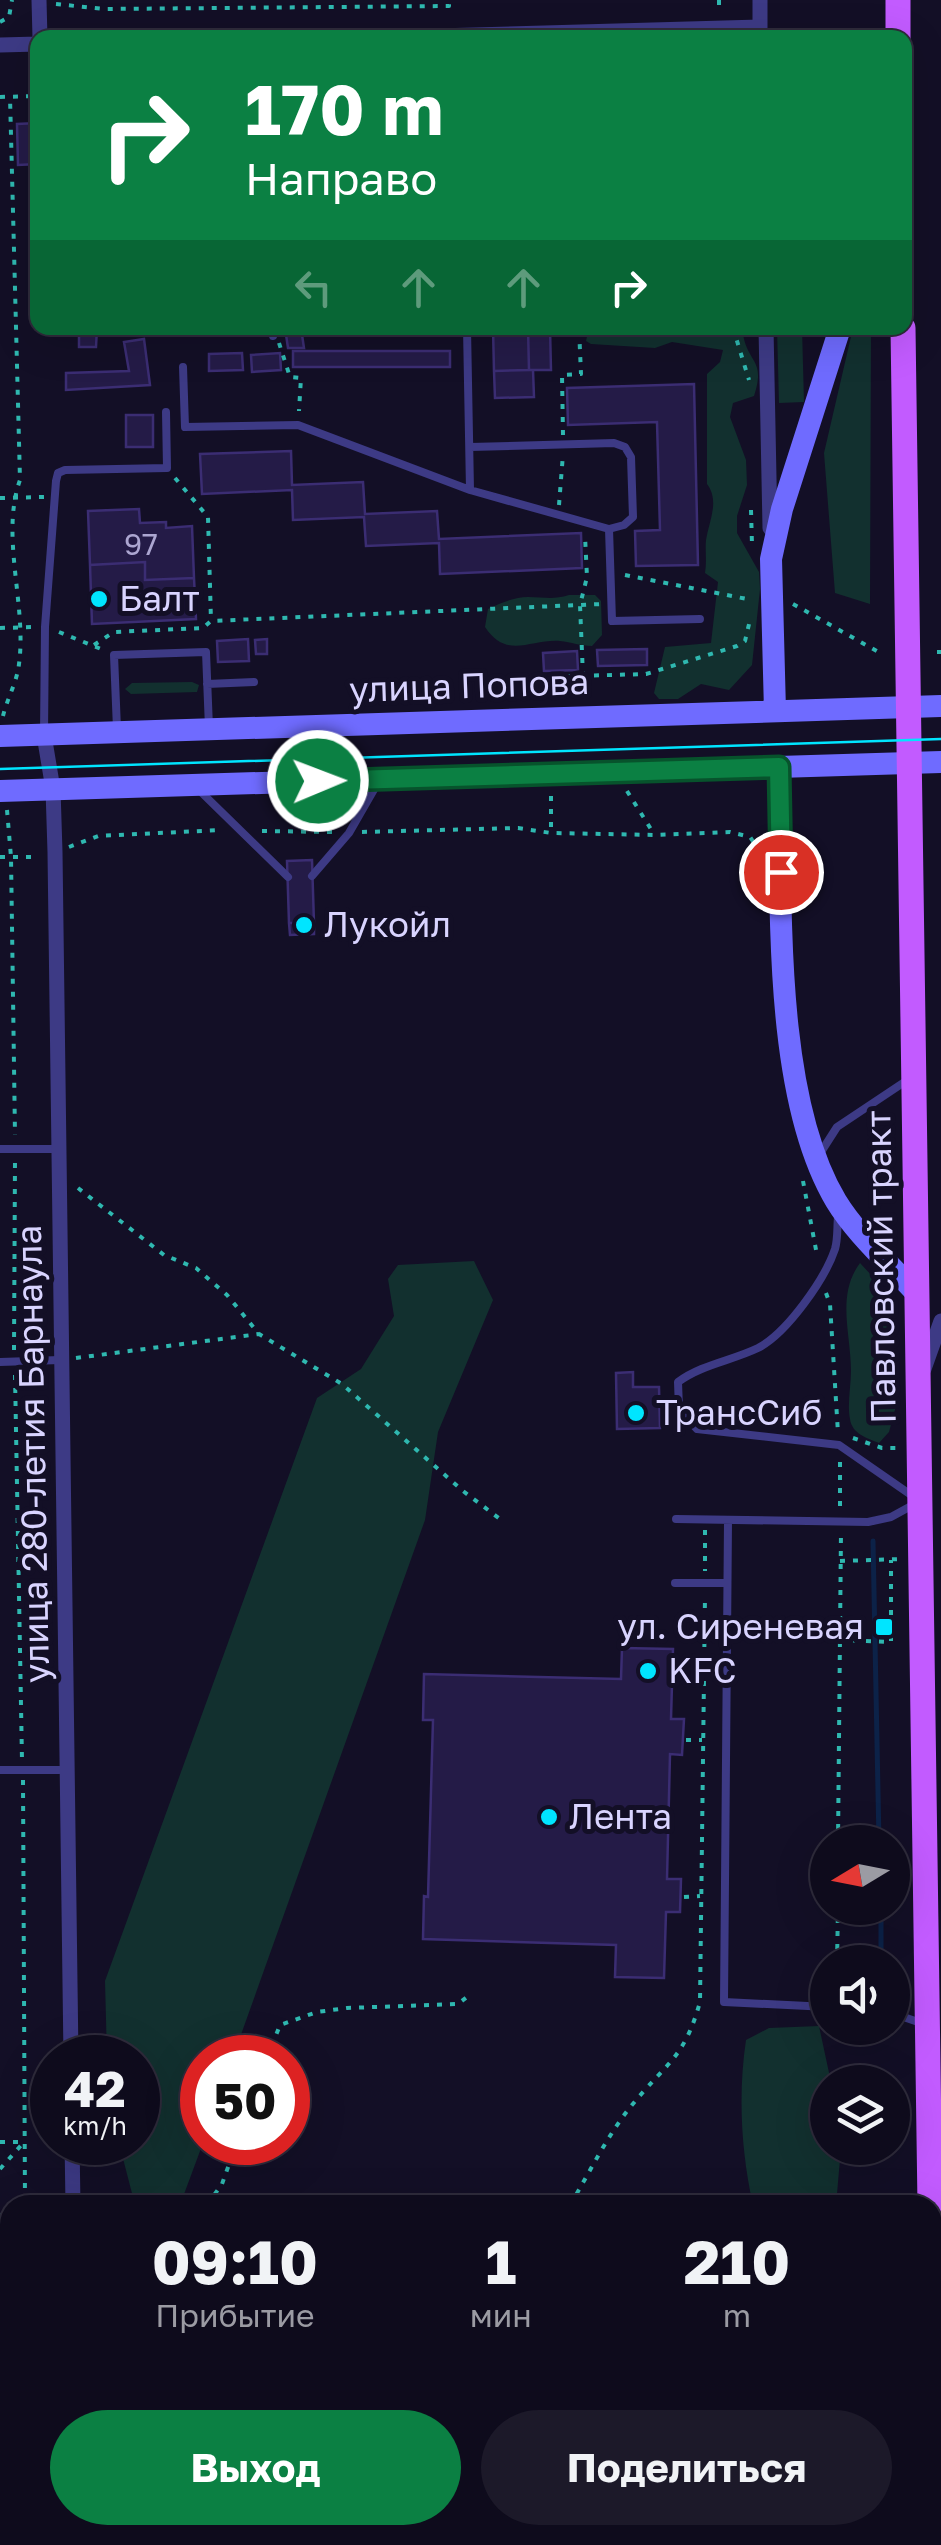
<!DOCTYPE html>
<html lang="ru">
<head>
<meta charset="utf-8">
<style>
	:root { --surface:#0e0b1c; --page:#1c1929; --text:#f1f3f6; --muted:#9b9ba3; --line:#2e2b3b; --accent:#0b8043 }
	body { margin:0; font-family:"Golos Text",sans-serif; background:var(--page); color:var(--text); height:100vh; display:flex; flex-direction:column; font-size:38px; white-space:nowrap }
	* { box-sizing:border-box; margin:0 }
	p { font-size:32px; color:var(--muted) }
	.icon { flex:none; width:55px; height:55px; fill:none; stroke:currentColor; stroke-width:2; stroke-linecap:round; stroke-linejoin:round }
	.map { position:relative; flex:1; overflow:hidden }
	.side { position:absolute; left:0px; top:2195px; width:942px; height:350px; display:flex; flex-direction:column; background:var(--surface); border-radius:30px 30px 0 0; box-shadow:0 10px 40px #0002,0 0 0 2px var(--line) }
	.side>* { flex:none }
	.top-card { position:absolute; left:30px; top:30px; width:882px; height:305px; border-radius:20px; box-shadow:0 10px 40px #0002,0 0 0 2px var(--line); background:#0b8043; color:#fff; overflow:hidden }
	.needle { width:65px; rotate:260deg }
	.tools { position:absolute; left:810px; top:1825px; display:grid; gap:20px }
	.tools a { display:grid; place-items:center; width:100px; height:100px; border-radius:50%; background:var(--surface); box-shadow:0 10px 40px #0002,0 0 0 2px var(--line); font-size:50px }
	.speed { position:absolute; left:30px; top:2035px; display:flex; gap:20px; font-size:50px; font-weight:700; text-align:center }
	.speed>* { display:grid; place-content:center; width:130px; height:130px; border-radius:50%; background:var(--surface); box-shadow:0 10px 40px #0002,0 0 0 2px var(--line); line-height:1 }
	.speed small { font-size:25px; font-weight:400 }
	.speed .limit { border:15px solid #d22; background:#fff; color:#111 }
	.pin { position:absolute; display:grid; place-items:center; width:85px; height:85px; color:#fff; margin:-42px; border:5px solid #fff; border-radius:50%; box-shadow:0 2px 10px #0007 }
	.me { position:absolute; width:110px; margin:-55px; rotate:89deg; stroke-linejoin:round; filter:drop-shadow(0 0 8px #0008) }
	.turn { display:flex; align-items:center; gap:35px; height:210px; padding:0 50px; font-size:45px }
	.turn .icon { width:130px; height:130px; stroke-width:2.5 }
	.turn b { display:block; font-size:70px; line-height:85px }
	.lanes { display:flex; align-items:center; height:95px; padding:0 50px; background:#0003; justify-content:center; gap:50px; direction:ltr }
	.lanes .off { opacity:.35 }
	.eta { display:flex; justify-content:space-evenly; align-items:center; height:170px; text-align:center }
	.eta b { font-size:60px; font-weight:700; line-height:70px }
	.primary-button { display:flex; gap:20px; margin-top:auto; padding:20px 50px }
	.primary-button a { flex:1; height:115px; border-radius:60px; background:var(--accent); color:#fff; font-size:40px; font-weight:700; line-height:115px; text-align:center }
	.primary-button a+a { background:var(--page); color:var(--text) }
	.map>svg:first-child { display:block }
	.green { fill:#12302f }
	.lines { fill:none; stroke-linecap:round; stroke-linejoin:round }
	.stream { stroke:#0c2248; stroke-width:5 }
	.building { fill:#241b47; stroke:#3b2d73; stroke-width:2.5 }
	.path { stroke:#2fb8b0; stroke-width:4; stroke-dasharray:5 8; stroke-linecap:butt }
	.service { stroke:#3d3a85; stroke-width:8 }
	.minor { stroke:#3d3a85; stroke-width:15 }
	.secondary { stroke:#6f6bff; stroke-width:22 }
	.primary { stroke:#c25bff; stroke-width:25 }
	.tram { stroke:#00e5ff; stroke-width:2.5 }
	.route-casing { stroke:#07532c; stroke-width:25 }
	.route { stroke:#0b8043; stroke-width:18 }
	.poi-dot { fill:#00e5ff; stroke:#130f26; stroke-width:4 }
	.labels { text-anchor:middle; stroke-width:10; stroke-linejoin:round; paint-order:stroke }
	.number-label { font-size:30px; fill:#aca6d1 }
	.poi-label { font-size:35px; fill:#d9d4ff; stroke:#130f26; text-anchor:start }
	.street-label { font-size:35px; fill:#d9d4ff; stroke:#130f26 }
</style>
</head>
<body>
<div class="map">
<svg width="941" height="2545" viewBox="0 0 941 2545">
	<rect width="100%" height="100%" fill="#130f26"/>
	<path class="green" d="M 589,328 L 731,328 L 743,334 C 748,364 766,359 754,396 L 733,403 L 730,417 L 746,460 L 747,485 L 737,516 L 737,533 L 759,572 L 760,589 L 752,665 L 729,690 L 701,684 L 678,699 L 659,699 L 654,693 L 665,647 L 711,643 L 718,582 L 705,573 C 707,562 705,551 706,540 C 709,521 720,501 707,484 L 707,374 L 720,362 L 723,350 L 672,342 L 655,348 L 591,344 L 586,341 Z
		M 777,328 L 802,328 L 804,402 L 779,403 Z
		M 853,328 L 871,328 L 870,604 L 835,593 L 824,453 Z
		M 569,595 L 595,595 L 601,601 L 602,635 L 592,646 C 581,646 571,642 560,641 C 530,639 507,660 485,627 L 488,609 C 501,603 514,597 528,597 C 544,597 553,600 569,595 Z
		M 192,682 L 199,685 L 197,692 L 131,694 L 125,689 L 132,683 Z
		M 474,1261 L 493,1300 L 438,1432 L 425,1520 L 233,2057 L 202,2058 L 203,2143 L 180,2205 L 135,2205 L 119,2143 L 138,2142 L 138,2058 L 107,2057 L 105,1981 L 317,1398 L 361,1369 L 394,1316 L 388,1279 L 398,1265 Z
		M 860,1263 L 886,1291 L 892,1324 L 897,1402 L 889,1432 L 879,1443 C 867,1438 852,1434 850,1419 C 847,1405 851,1386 851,1371 C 851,1334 836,1295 860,1263 Z
		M 819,2026 L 831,2082 L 828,2082 L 828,2148 L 841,2148 L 836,2205 L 753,2205 C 741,2151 738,2094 746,2040 L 769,2028 Z
		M 882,2535 L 895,2537 L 902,2545 L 823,2545 L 822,2537 Z"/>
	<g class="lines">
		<path class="stream" d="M 873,1541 L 879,1842
			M 881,1962 L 881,1908"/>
	</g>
	<path class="building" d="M 38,123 L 38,164 L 18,165 L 17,124 Z
		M 79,328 L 97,328 L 96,347 L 79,347 Z
		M 285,328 L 301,328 L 304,348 L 288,348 Z
		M 493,328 L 528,328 L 529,370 L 494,371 Z
		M 528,328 L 550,328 L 551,370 L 529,370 Z
		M 144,339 L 150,385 L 66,390 L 66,373 L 129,371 L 124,342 Z
		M 293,351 L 450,351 L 450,367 L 293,367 Z
		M 242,353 L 243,370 L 209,371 L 209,354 Z
		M 280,353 L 281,370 L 252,372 L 251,355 Z
		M 529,370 L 533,370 L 534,397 L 495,398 L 494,371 Z
		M 694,384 L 698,565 L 636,566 L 635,531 L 660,530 L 657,422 L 568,425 L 567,388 Z
		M 126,415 L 153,415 L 153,447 L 126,447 Z
		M 291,451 L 292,485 L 363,482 L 365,514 L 437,511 L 439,539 L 581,533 L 582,568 L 440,574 L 439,543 L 366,546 L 364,517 L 293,520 L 292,490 L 202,494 L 200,454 Z
		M 139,509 L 140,523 L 166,522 L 166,528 L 192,526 L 194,578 L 145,580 L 145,562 L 90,565 L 88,511 Z
		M 145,562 L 145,580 L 194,578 L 196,619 L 92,624 L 90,565 Z
		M 248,639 L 249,661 L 218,662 L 217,641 Z
		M 267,639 L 267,654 L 256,654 L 255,640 Z
		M 647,649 L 647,665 L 598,666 L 597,650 Z
		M 577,651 L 578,670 L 544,671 L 543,653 Z
		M 312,860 L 314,923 L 289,923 L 287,861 Z
		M 289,923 L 314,923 L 314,934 L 290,935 Z
		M 633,1372 L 633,1387 L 659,1387 L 660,1428 L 617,1429 L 616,1373 Z
		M 622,1648 L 673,1649 L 671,1719 L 684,1719 L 682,1755 L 670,1754 L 667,1879 L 681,1879 L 680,1912 L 666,1912 L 664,1978 L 615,1977 L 616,1945 L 423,1939 L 424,1896 L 428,1897 L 433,1720 L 423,1720 L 424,1674 L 621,1679 Z
		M 0,2414 L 9,2422 L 10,2500 L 0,2500 Z
		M 159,2535 L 209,2535 L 206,2545 L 155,2545 Z
		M 548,2535 L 670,2535 L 669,2545 L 548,2545 Z"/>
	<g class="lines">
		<path class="path" d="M 719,0 L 719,7
			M 56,4 L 104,9 L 449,6 L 449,0
			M 0,22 L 9,17 L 12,0
			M 0,97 L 38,96
			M 733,328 L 749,380
			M 279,343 L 290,377 L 301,378 L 299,411
			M 563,435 L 562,375 L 581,374 L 579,328
			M 175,478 L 208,517 L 211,621
			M 0,498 L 44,497
			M 559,505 L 563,454
			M 751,510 L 752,545
			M 625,575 L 752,600
			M 793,604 L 882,654
			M 0,628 L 35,627
			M 59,632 L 106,651
			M 94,645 L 114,632 L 203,628 L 211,621 L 602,604
			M 937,652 L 941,652
			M 550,676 L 550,697
			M 583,676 L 580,605 L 587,577 L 585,536
			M 542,677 L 646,674 L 737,646 L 745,641 L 750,620
			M 3,716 C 7,699 17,682 19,664 C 27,605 0,536 20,480 L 10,97
			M 627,791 L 654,834
			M 551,796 L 551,831
			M 7,810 L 11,857 L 15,1135
			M 262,831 L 332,832
			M 362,832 L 518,828 L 551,833 L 655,835 L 730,832 L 750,837 L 759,850
			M 69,847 L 98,836 L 222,830
			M 0,857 L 33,857
			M 803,1181 L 817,1255
			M 78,1188 L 164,1255 L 196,1268 L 227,1295 L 259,1334 L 342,1384 L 463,1491 L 500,1519
			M 826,1293 L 830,1304 L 838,1433
			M 14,1350 L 15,1160
			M 76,1358 L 259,1334
			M 15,1375 L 22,1760
			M 853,1438 L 882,1448 L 896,1448
			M 840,1462 L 840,1508
			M 705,1530 L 705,1571
			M 840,1561 L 901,1559
			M 840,1640 L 891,1642 L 891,1560
			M 686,1740 L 702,1740
			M 23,1780 L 25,2205
			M 838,1842 L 841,1532
			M 684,1897 L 700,1896
			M 837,1962 L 838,1908
			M 885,2031 L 885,2028
			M 267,2058 L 280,2025 L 317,2012 L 347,2008 L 458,2004 L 467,1997
			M 0,2142 L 24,2142
			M 0,2169 L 24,2142
			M 207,2205 L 222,2184 L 237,2142
			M 570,2205 C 590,2172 608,2134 632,2105 C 667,2062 684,2059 700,2002 L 705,1595
			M 0,2214 L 10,2224
			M 0,2241 L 10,2241
			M 124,2545 L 124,2535"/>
		<path class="service" d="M 272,328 L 273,336
			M 467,328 L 470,490 L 609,529 L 624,525 L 633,517 L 631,457 L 625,447 L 614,443 L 470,447
			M 183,367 L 185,427 L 298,425 L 470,490
			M 609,529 L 612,621 L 700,619
			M 207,684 L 254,682
			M 117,729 L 114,655 L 206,652 L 209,728
			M 44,734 L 45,627 L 56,481 L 58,473 L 65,470 L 167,468 L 166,412
			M 201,792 L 288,877
			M 312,876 L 349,833 L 376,786
			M 0,1149 L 59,1149
			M 821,1152 L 837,1127 L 909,1079
			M 838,1217 C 837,1227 838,1239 835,1249 C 825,1279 787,1333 758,1348 C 731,1361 703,1364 678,1382 L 679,1409 L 697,1429 L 839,1445 L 914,1497
			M 0,1362 L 60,1360
			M 676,1519 L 868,1522 L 891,1517 L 913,1505
			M 728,1521 L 724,2002 L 828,2007
			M 675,1583 L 727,1583
			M 0,1770 L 66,1770
			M 892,2013 L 921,2023
			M 456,2535 L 456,2545
			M 233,2545 L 237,2535
			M 403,2545 L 403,2535"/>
		<path class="minor" d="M 39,0 L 40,38
			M 760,0 L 760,38
			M 364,38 L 760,27
			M 0,45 L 38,44
			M 766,328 L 770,528
			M 44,735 L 53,789 L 55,852 L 71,2058
			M 924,1369 L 941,1321
			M 72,2142 L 73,2205
			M 932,2264 L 941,2264
			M 0,2310 L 10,2310
			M 77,2545 L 77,2535"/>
		<path class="secondary" d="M 775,711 L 771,559 L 782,509 L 840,328
			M 317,727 L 318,781
			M 0,736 L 941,706
			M 779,767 C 782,892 771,1092 836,1201 C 856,1234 890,1264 916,1293
			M 0,791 L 941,762"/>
		<path class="primary" d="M 898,0 L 898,38
			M 903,328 L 930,2205
			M 932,2419 L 934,2545"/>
		<path class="tram" d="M 0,769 L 941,739"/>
	</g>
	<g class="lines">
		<g class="route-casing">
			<path id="route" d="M 318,781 L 779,767 L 781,872"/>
		</g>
		<use href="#route" class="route"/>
	</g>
	<g class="poi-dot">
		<circle cx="99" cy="599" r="10"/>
		<circle cx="304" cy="925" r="10"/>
		<circle cx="636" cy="1413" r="10"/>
		<rect x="874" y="1617" width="20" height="20" rx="5"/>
		<circle cx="648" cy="1671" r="10"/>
		<circle cx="549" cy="1817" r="10"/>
	</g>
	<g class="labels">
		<g class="number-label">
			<text x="141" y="555">97</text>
		</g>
		<g class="poi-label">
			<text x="119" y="611">Балт</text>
			<text x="324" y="937">Лукойл</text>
			<text x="656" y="1425">ТрансСиб</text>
			<text x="864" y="1639" text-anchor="end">ул. Сиреневая</text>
			<text x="668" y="1683">KFC</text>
			<text x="569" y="1829">Лента</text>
		</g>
		<g class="street-label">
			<text transform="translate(469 686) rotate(-2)" y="12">улица Попова</text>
			<text transform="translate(881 1267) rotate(-91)" y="12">Павловский тракт</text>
			<text transform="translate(33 1454) rotate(-91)" y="12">улица 280-летия Барнаула</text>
		</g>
	</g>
</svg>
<div class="tools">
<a><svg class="needle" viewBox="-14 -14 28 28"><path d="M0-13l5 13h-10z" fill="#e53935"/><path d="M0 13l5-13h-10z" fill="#9b9ba3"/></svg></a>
<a><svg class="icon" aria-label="sound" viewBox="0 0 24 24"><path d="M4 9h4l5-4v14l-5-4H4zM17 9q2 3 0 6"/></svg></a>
<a><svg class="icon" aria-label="layers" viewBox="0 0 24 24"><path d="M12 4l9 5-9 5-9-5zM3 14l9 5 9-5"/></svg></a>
</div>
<div class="speed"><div>42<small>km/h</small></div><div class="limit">50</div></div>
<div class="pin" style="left:781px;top:872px;background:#d93025"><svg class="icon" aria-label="arrive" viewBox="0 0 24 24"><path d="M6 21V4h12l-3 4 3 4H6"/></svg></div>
<svg class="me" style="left:318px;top:781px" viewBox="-20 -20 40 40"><circle r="17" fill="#0b8043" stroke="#fff" stroke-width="3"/><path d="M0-11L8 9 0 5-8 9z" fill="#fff"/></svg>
<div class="top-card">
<div class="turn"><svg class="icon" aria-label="right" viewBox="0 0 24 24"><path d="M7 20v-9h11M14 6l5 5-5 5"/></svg><div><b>170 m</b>Направо</div></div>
<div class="lanes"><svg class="icon off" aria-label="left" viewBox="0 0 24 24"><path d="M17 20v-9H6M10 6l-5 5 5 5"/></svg><svg class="icon off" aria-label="ahead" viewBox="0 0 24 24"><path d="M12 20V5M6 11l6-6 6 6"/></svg><svg class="icon off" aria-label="ahead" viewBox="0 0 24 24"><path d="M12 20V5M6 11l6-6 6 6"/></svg><svg class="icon" aria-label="right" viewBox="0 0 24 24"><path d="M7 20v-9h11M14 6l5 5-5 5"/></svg></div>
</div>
<section class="side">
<div class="eta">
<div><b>09:10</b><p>Прибытие</p></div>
<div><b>1</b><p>мин</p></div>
<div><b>210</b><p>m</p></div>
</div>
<div class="primary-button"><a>Выход</a><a>Поделиться</a></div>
</section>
</div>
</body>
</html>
